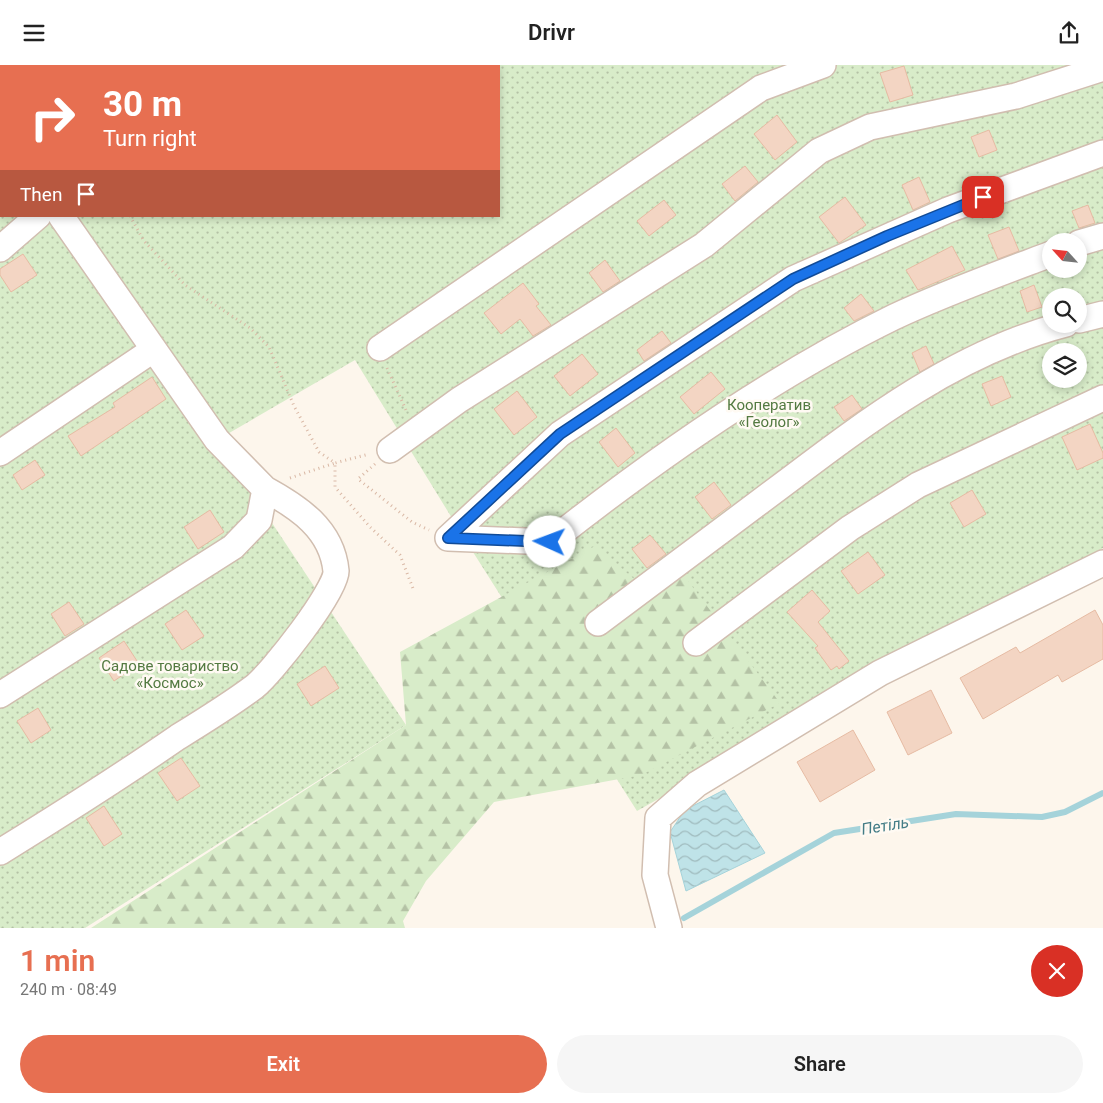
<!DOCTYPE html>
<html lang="en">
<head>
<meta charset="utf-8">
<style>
	:root { --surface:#fff; --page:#f6f6f6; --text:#222; --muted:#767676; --accent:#e76f51 }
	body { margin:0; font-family:Roboto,sans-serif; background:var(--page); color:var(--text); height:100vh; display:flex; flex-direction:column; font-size:19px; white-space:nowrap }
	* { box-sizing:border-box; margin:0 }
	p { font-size:16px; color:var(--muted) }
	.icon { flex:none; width:28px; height:28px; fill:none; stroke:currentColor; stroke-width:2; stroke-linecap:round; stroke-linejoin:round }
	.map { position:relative; height:863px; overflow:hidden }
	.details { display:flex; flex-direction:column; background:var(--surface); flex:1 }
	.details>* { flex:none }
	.hud { position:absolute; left:0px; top:0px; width:500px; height:152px; box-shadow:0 2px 8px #0003; background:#e76f51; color:#fff; overflow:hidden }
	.needle { width:32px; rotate:297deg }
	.tools { position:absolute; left:1042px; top:168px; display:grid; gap:10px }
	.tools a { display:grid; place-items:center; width:45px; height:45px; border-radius:50%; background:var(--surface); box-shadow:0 2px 8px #0003; font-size:25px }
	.pin { position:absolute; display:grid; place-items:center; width:42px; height:42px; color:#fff; margin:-21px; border-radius:10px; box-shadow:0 2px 8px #0006 }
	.me { position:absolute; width:55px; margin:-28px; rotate:272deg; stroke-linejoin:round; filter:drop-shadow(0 0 4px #0008) }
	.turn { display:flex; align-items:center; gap:18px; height:105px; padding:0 20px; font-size:22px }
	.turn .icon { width:65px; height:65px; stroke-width:2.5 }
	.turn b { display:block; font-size:35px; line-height:42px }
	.then { display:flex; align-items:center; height:48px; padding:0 20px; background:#0003; gap:10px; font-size:19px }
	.round { display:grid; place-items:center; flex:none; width:52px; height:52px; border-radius:26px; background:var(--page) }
	.overview { display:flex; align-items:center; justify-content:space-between; height:85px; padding:0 20px }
	h1 { font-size:30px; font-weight:600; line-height:38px; color:var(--accent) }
	.button { display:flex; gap:10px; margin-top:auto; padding:10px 20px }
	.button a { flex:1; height:58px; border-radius:30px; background:var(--accent); color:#fff; font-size:20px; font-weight:600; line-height:58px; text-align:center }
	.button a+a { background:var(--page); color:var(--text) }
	header { display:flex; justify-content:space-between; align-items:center; height:65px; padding:0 20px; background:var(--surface); font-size:22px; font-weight:600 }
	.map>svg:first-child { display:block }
	.grass { fill:url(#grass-dots); fill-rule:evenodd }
	.forest { fill:url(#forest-firs) }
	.water { fill:url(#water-waves); stroke:#a5d3da }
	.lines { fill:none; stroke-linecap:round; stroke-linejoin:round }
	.stream { stroke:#a5d3da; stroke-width:6 }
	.building { fill:#f3d5c3; stroke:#e6bba3 }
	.minor-casing { stroke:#d1beb0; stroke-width:28 }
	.path { stroke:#d9b8a5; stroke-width:3; stroke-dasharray:1 4; stroke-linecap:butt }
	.minor { stroke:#fff; stroke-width:25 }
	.route-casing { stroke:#114b97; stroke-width:12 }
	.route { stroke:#1a73e8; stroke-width:9 }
	.labels { text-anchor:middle; stroke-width:5; stroke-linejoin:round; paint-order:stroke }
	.park-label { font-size:15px; fill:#537a41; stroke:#fffaf3 }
	.water-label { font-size:16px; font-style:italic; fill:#437c86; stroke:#fffaf3 }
</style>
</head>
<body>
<header><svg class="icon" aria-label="menu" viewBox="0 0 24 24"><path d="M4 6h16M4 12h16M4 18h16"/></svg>Drivr<svg class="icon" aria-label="share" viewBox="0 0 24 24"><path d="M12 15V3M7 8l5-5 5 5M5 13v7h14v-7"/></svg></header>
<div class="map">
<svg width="1103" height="863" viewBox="0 0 1103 863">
	<defs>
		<pattern id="grass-dots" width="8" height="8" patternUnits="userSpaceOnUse" patternTransform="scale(1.25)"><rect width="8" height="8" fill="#d8ecc9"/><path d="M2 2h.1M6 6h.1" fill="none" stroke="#b4c2a5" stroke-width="1.8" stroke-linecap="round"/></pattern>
		<pattern id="forest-firs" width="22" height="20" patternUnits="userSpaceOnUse" patternTransform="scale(1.25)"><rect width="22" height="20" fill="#d8ecc9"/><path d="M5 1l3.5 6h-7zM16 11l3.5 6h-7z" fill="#b4c2a5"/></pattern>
		<pattern id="water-waves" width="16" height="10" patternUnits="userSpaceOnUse" patternTransform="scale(1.25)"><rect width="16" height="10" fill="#bfe3e8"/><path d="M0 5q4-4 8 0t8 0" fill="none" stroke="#a0bbbe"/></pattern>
	</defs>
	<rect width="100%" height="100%" fill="#fdf6ec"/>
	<path class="grass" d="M 0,0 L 1103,0 L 1103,483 L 637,746 L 466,476 L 355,295 L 217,375 L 406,660 L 85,863 L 0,863 ZM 1,1 L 499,1 L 499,151 L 1,151 ZM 1051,176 L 1079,176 L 1079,204 L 1051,204 ZM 1051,231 L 1079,231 L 1079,259 L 1051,259 ZM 1051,286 L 1079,286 L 1079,314 L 1051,314 Z"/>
	<path class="forest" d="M 595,481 L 646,524 L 679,504 L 780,638 L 641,710 L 494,737 L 426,816 L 403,856 L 405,863 L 91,863 L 406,660 L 400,587 Z"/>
	<path class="water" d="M 724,725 L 765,788 L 686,826 L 670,767 L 685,745 Z"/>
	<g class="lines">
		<path class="stream" d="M 684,853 L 834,768 L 956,749 L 1042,752 L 1065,747 L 1103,728"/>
	</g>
	<path class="building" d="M 904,1 L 913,30 L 890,37 L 880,8 Z
		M 777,50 L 797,77 L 775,95 L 754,69 Z
		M 989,65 L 997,85 L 979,92 L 971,72 Z
		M 745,101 L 758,117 L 735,136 L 722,119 Z
		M 919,112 L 930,137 L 913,145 L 902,120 Z
		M 845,132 L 866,160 L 839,178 L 819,152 Z
		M 664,135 L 676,150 L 649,171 L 637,156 Z
		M 1088,140 L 1095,158 L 1079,163 L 1072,146 Z
		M 1009,162 L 1019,186 L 998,194 L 988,170 Z
		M 952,181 L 965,205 L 918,225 L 906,205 Z
		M 23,189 L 37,210 L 11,227 L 0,210 L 0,204 Z
		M 605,195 L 620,216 L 603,227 L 589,208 Z
		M 523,218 L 539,239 L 536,241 L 551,260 L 533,271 L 520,254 L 501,269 L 484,248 Z
		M 1034,220 L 1042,242 L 1027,247 L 1020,226 Z
		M 861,229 L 874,246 L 854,256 L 844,243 Z
		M 662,266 L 671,278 L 644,296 L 637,285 Z
		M 926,281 L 934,299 L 920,307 L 912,288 Z
		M 582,289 L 598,309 L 570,331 L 554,311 Z
		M 711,307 L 725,324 L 694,349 L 680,332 Z
		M 1002,311 L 1011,332 L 991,341 L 982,319 Z
		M 152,312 L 166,334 L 81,391 L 68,371 L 115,342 L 113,338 Z
		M 517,326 L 537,352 L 514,370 L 494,344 Z
		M 852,330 L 862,344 L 844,356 L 834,342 Z
		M 1090,359 L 1103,388 L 1103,393 L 1077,405 L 1062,372 Z
		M 616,363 L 635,388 L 618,402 L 599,377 Z
		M 35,395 L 45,410 L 22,425 L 13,410 Z
		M 714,417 L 731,440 L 712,454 L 695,432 Z
		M 972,425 L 986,449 L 964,462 L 950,438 Z
		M 210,445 L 224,467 L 198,484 L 184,462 Z
		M 650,470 L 666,489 L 647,503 L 632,484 Z
		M 868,487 L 885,510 L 858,529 L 841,506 Z
		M 812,525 L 830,546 L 818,557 L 849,596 L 839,604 L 837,601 L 831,605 L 815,583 L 818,581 L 787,547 Z
		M 69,537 L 84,559 L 65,571 L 51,549 Z
		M 186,545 L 204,571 L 182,585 L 165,559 Z
		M 1095,545 L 1103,560 L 1103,594 L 1062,617 L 1058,610 L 983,654 L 960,613 L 1016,582 L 1020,588 Z
		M 124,576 L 139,599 L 114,616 L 99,593 Z
		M 325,601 L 339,623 L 311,641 L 297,619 Z
		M 931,625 L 952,668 L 908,690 L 887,647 Z
		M 38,643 L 51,665 L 31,678 L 17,656 Z
		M 853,665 L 875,705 L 820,737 L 797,697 Z
		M 181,693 L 200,721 L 177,736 L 158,708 Z
		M 104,741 L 122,769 L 104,781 L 86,753 Z"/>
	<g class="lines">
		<g class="minor-casing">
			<path id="minor" d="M 0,32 L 1,34
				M 0,94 L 1,93
				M 1079,178 L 1103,171
				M 0,184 L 38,151
				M 1079,255 L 1103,249
				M 380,283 L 761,23 L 823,0
				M 390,385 L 459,335 L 704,180 L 819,86 L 870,62 L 1016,31 L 1103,3
				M 0,388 L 153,285
				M 448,473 L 560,369 L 793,214 L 948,145 L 1103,88
				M 448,473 L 550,477 C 655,394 773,311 894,252 C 945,228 998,209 1051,189
				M 598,558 C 659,512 720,466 781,421 C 868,355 958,287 1066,259
				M 696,578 L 850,463 L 918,420 L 1103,333
				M 0,630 L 233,482 L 259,455 L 265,424 L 217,375 L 61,151
				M 0,787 C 60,750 120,712 178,672 C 204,656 230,640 254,622 C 271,609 337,525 336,506 C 332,464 298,442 265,424
				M 669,863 L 655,810 L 658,753 L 697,719 L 880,608 L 1103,498"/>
		</g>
		<path class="path" d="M 130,151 L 144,176 L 185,220 L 250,263 L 269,282 L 294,341 L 319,387 L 335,398 L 369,389
			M 387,303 L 406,345
			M 375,399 L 358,414 L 412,457 L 429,465
			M 290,413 L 335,398 L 335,422 L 370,462 L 400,490 L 414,526"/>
		<use href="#minor" class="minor"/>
	</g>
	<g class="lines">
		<g class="route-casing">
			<path id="route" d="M 550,477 L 448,473 L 560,369 L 793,214 L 887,171 L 983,132"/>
		</g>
		<use href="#route" class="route"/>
	</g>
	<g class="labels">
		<g class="park-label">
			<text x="769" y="345">Кооператив<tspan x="769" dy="17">«Геолог»</tspan></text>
			<text x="170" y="606">Садове товариство<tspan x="170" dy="17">«Космос»</tspan></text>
		</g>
		<g class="water-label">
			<text transform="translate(885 760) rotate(-9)" y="6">Петіль</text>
		</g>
	</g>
</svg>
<div class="tools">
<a><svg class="needle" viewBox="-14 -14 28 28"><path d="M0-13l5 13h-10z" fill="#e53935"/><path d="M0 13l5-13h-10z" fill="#767676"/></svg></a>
<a><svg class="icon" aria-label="search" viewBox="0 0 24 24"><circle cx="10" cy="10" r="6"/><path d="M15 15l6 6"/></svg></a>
<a><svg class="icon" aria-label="layers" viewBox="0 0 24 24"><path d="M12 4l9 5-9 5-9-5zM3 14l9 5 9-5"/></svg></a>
</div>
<div class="pin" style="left:983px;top:132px;background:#d93025"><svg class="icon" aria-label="arrive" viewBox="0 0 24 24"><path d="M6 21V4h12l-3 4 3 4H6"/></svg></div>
<svg class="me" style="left:550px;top:477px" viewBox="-20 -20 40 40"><circle r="19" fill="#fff"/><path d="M0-13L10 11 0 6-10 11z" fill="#1a73e8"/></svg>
<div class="hud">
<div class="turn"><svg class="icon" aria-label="right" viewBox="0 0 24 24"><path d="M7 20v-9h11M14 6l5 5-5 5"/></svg><div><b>30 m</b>Turn right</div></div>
<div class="then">Then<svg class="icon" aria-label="arrive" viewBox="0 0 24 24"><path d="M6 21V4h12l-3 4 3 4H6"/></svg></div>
</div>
</div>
<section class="details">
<div class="overview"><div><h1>1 min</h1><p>240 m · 08:49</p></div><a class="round" style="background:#d93025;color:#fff"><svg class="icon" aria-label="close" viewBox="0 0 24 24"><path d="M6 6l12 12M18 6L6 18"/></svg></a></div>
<div class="button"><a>Exit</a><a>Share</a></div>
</section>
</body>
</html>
